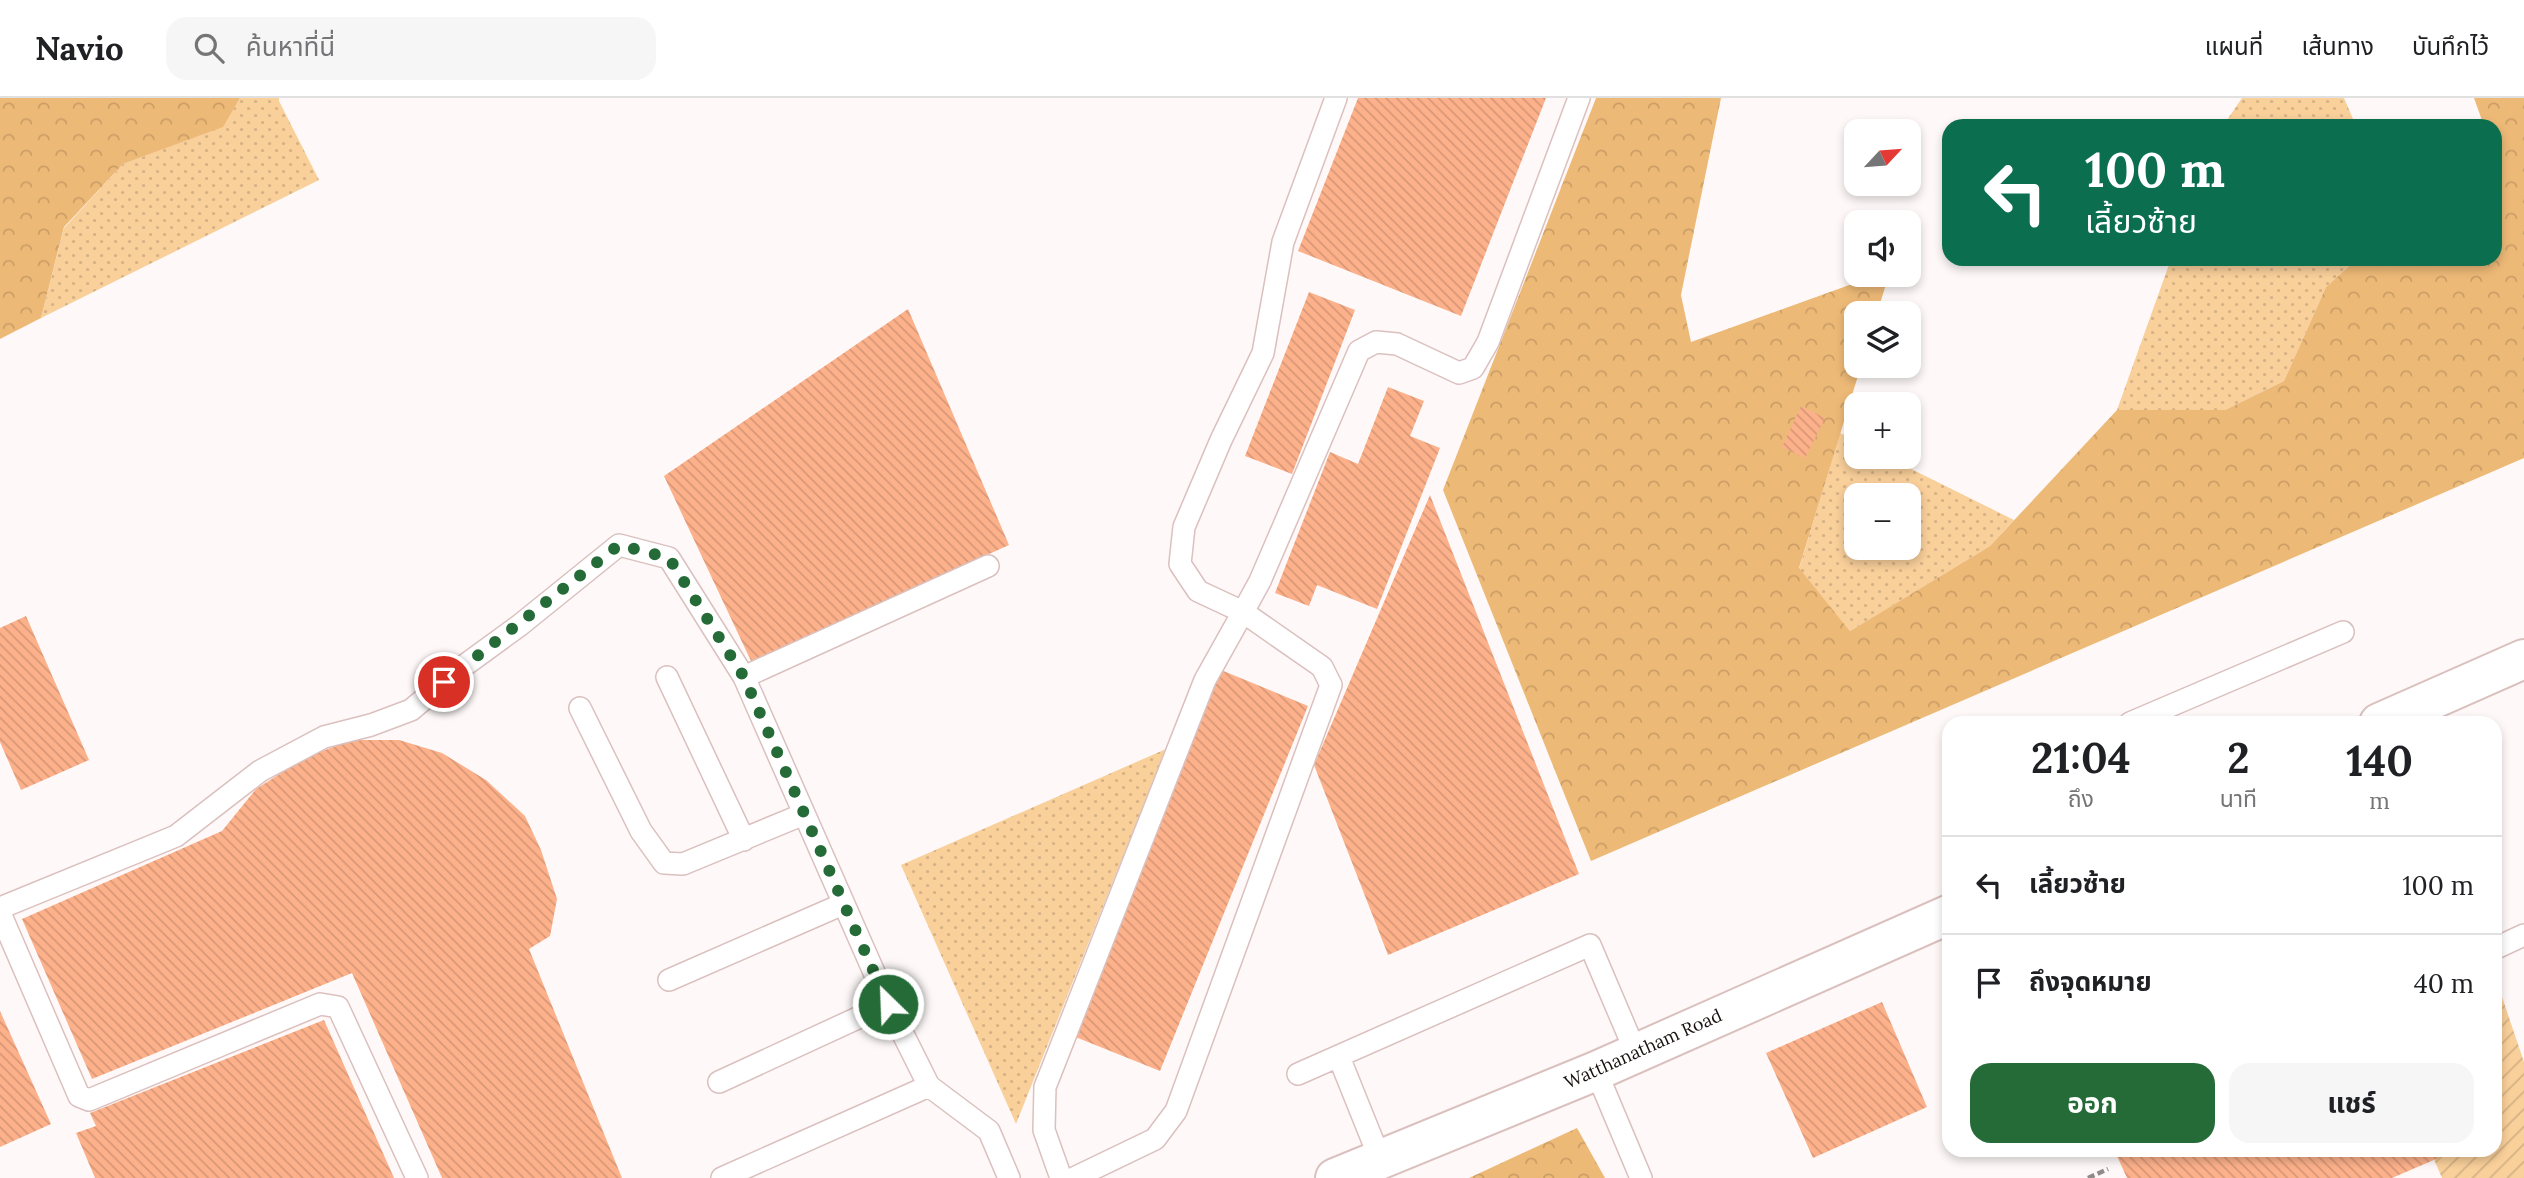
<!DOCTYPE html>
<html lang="th">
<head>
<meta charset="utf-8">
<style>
	:root { --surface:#fff; --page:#f6f6f6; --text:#202124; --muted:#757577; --line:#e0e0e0; --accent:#256b37 }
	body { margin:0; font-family:Lora,"Noto Sans Thai",serif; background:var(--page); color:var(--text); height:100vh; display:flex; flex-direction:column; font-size:26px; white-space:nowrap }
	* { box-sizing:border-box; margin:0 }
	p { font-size:23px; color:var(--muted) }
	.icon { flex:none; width:38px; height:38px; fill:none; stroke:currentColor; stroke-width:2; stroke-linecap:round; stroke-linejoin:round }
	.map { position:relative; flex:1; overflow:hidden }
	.sheet { position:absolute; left:1942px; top:618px; width:560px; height:441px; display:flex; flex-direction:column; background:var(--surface); border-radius:21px; box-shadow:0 4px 10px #0003 }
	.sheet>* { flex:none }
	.guide { position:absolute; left:1942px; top:21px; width:560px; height:147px; border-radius:21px; box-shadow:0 4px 10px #0003; background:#0b6e4f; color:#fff; overflow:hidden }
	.needle { width:46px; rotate:64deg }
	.tools { position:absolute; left:1844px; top:21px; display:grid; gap:14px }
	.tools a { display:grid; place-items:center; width:77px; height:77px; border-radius:14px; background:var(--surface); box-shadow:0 4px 10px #0003; font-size:35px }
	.pin { position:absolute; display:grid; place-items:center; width:60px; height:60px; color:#fff; margin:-30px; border:4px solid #fff; border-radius:50%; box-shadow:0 2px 7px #0007 }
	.me { position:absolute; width:77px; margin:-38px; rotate:336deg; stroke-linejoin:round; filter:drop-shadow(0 0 5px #0008) }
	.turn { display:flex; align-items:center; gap:24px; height:147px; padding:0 28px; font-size:32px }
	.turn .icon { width:91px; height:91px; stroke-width:2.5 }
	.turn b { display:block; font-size:49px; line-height:60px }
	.eta { display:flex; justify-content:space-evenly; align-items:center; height:119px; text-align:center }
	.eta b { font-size:42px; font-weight:700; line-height:49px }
	.button { display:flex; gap:14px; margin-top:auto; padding:14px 28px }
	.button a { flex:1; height:80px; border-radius:21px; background:var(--accent); color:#fff; font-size:28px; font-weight:700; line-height:80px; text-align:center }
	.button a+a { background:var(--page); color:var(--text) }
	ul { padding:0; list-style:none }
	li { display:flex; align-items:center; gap:21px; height:98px; padding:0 28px; border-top:2px solid var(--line) }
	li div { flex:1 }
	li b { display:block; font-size:26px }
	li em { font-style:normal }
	header { display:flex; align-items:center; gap:42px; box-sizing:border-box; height:98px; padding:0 35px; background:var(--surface); border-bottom:2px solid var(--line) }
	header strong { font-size:33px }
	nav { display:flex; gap:38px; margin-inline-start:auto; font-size:24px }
	.search { width:490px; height:63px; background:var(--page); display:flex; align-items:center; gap:18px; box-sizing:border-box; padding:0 24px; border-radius:21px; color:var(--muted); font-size:26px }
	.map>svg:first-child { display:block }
	.grass { fill:url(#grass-dots); fill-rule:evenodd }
	.forest { fill:url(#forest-crowns) }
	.garden { fill:url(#garden-furrows) }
	.building { fill:url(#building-back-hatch) }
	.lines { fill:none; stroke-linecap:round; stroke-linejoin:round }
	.lane-casing { stroke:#dac0be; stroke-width:24 }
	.secondary-casing { stroke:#dac0be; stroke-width:42 }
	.path { stroke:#908a89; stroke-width:4.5; stroke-dasharray:7 3.5; stroke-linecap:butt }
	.lane { stroke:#fff; stroke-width:21 }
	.secondary { stroke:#fff; stroke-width:38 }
	.route { stroke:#256b37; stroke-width:12; stroke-dasharray:0 21.6 }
	.labels { text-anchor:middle; stroke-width:7; stroke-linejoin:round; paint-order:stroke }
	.street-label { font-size:18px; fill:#191110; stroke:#fff }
</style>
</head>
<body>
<header>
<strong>Navio</strong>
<div class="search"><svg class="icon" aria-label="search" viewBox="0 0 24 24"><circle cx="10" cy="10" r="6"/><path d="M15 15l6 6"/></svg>ค้นหาที่นี่</div>
<nav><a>แผนที่</a><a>เส้นทาง</a><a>บันทึกไว้</a></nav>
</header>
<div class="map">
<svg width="2524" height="1080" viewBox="0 0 2524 1080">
	<defs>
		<pattern id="grass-dots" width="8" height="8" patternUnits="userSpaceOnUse" patternTransform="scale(1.75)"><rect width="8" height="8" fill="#f9cf9a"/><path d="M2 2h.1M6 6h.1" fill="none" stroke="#d5b184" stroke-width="1.8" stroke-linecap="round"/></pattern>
		<pattern id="forest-crowns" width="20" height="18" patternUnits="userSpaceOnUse" patternTransform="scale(1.75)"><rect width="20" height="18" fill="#edb977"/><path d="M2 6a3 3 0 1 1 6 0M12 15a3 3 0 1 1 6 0" fill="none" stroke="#cb9e66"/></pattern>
		<pattern id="garden-furrows" width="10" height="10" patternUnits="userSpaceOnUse" patternTransform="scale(1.75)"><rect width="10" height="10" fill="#f9cf9a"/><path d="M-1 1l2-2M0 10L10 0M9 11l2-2" fill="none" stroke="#d5b184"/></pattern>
		<pattern id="building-back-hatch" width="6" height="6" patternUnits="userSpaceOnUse" patternTransform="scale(1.75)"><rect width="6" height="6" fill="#fdb18b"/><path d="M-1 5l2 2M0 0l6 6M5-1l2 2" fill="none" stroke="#d89777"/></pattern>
	</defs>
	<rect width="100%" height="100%" fill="#fef9f8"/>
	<path class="grass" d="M 240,0 L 279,0 L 279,3 L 319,82 L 41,220 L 64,130 L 123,66 L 222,29 Z
		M 2242,0 L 2344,0 L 2356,28 L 2223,28 Z
		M 2171,161 L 2357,161 L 2326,189 L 2284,283 L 2225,312 L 2117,312 Z
		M 1840,335 L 1857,343 L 1857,359 L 1887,359 L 2014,422 L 1990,448 L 1850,533 L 1799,471 ZM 1857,397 L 1909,397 L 1909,450 L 1857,450 Z
		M 1166,651 L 1016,1026 L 901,767 Z"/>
	<path class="forest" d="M 0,0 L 240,0 L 223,29 L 123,66 L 64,129 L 41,220 L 0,241 Z
		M 1596,0 L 1721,0 L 1681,197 L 1691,244 L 1877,177 L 1889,177 L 1877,215 L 1857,215 L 1857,268 L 1861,268 L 1799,470 L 1850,533 L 1990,448 L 2117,312 L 2225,312 L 2284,283 L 2326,189 L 2357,161 L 2496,161 L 2496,76 L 2499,70 L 2496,60 L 2496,28 L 2484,28 L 2474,0 L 2524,0 L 2524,360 L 1591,763 L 1443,392 Z
		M 1577,1030 L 1605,1080 L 1469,1080 Z"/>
	<path class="garden" d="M 2500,893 L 2524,964 L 2524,1080 L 2442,1080 L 2430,1052 L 2496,1052 L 2496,894 Z"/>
	<path class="building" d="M 1358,0 L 1546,0 L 1461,218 L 1298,153 Z
		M 1309,194 L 1355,212 L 1292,376 L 1245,358 Z
		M 908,211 L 1009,447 L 751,563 L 664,378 Z
		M 1388,289 L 1424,303 L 1410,338 L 1440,350 L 1377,511 L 1317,487 L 1309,508 L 1275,495 L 1330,354 L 1358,366 Z
		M 1801,308 L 1825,320 L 1805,360 L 1782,349 Z
		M 1430,397 L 1579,776 L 1388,857 L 1314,667 Z
		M 26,518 L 89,662 L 21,692 L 0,644 L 0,530 Z
		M 1221,572 L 1308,608 L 1160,973 L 1073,938 Z
		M 353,642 L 399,642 L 442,655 L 486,682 L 525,718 L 541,752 L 557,801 L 550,838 L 529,851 L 622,1080 L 442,1080 L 352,875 L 92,981 L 22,821 L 222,733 L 256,691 L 308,658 Z
		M 1882,904 L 1927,1009 L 1813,1060 L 1766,955 Z
		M 0,913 L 51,1026 L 0,1049 Z
		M 324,922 L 394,1080 L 95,1080 L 76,1035 L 96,1028 L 90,1015 Z
		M 2132,1052 L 2457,1052 L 2392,1080 L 2127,1080 L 2117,1058 Z"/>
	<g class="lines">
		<g class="lane-casing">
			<path id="lane" d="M 1336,0 L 1283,144 L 1263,255 L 1221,342 L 1184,429 L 1180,466 L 1198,493 L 1243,514 L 1260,483 L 1359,253 L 1376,244 L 1397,246 L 1459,275 L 1473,270 L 1488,244 L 1579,0
				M 667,579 L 744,742
				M 744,579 L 988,468
				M 580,610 L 641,733 L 664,765 L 683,766 L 804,716
				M 2130,625 L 2343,534
				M 0,810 L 176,738 L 260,673 L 324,639 L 371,627 L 411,612 L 461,570 L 520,527 L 619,447 L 669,460 L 744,579 L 888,906 L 929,988 L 989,1033 L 1009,1080
				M 0,815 L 79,998 L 89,1002 L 320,906 L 338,909 L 417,1080
				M 2496,850 L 2524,837
				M 669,882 L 843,806
				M 1339,959 L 1380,1061
				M 1596,973 L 1641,1080
				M 1298,976 L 1590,847 L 1636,955
				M 719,984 L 888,906
				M 722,1080 L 929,988
				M 1061,1080 L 1044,1032 L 1045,989 L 1205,582 L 1243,514 L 1322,569 L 1331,587 L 1176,1013 L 1155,1041 L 1074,1080"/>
		</g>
		<g class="secondary-casing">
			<path id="secondary" d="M 2379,625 L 2524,561
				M 1335,1080 L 1596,973 L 1950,816"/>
		</g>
		<path class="path" d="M 2088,1080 L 2108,1071"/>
		<use href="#lane" class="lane"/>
		<use href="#secondary" class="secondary"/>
	</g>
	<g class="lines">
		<path class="route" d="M 444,584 L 619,447 L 669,460 L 744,579 L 888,906"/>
	</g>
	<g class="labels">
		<g class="street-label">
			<text transform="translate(1643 951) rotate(-24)" y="6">Watthanatham Road</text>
		</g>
	</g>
</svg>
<div class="tools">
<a><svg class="needle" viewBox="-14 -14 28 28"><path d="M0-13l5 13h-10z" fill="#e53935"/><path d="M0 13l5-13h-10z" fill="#757577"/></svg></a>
<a><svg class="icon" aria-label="sound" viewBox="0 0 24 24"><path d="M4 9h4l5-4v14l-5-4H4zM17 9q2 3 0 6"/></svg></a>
<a><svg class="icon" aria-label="layers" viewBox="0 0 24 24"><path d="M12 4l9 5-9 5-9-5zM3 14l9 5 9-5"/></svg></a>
<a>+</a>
<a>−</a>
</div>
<div class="pin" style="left:444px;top:584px;background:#d93025"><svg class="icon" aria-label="arrive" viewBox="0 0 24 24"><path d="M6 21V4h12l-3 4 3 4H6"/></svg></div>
<svg class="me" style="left:888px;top:906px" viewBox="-20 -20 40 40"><circle r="17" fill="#256b37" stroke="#fff" stroke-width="3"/><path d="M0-11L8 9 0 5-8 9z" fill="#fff"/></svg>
<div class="guide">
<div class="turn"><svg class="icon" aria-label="left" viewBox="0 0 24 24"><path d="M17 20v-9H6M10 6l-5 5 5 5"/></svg><div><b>100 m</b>เลี้ยวซ้าย</div></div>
</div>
<section class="sheet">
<div class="eta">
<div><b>21:04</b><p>ถึง</p></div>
<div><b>2</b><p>นาที</p></div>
<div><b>140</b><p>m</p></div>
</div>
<ul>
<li><svg class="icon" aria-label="left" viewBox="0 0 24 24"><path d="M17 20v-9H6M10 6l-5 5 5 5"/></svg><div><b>เลี้ยวซ้าย</b></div><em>100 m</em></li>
<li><svg class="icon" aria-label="arrive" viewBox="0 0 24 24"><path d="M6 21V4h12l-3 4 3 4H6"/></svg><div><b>ถึงจุดหมาย</b></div><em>40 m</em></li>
</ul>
<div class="button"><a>ออก</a><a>แชร์</a></div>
</section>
</div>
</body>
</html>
